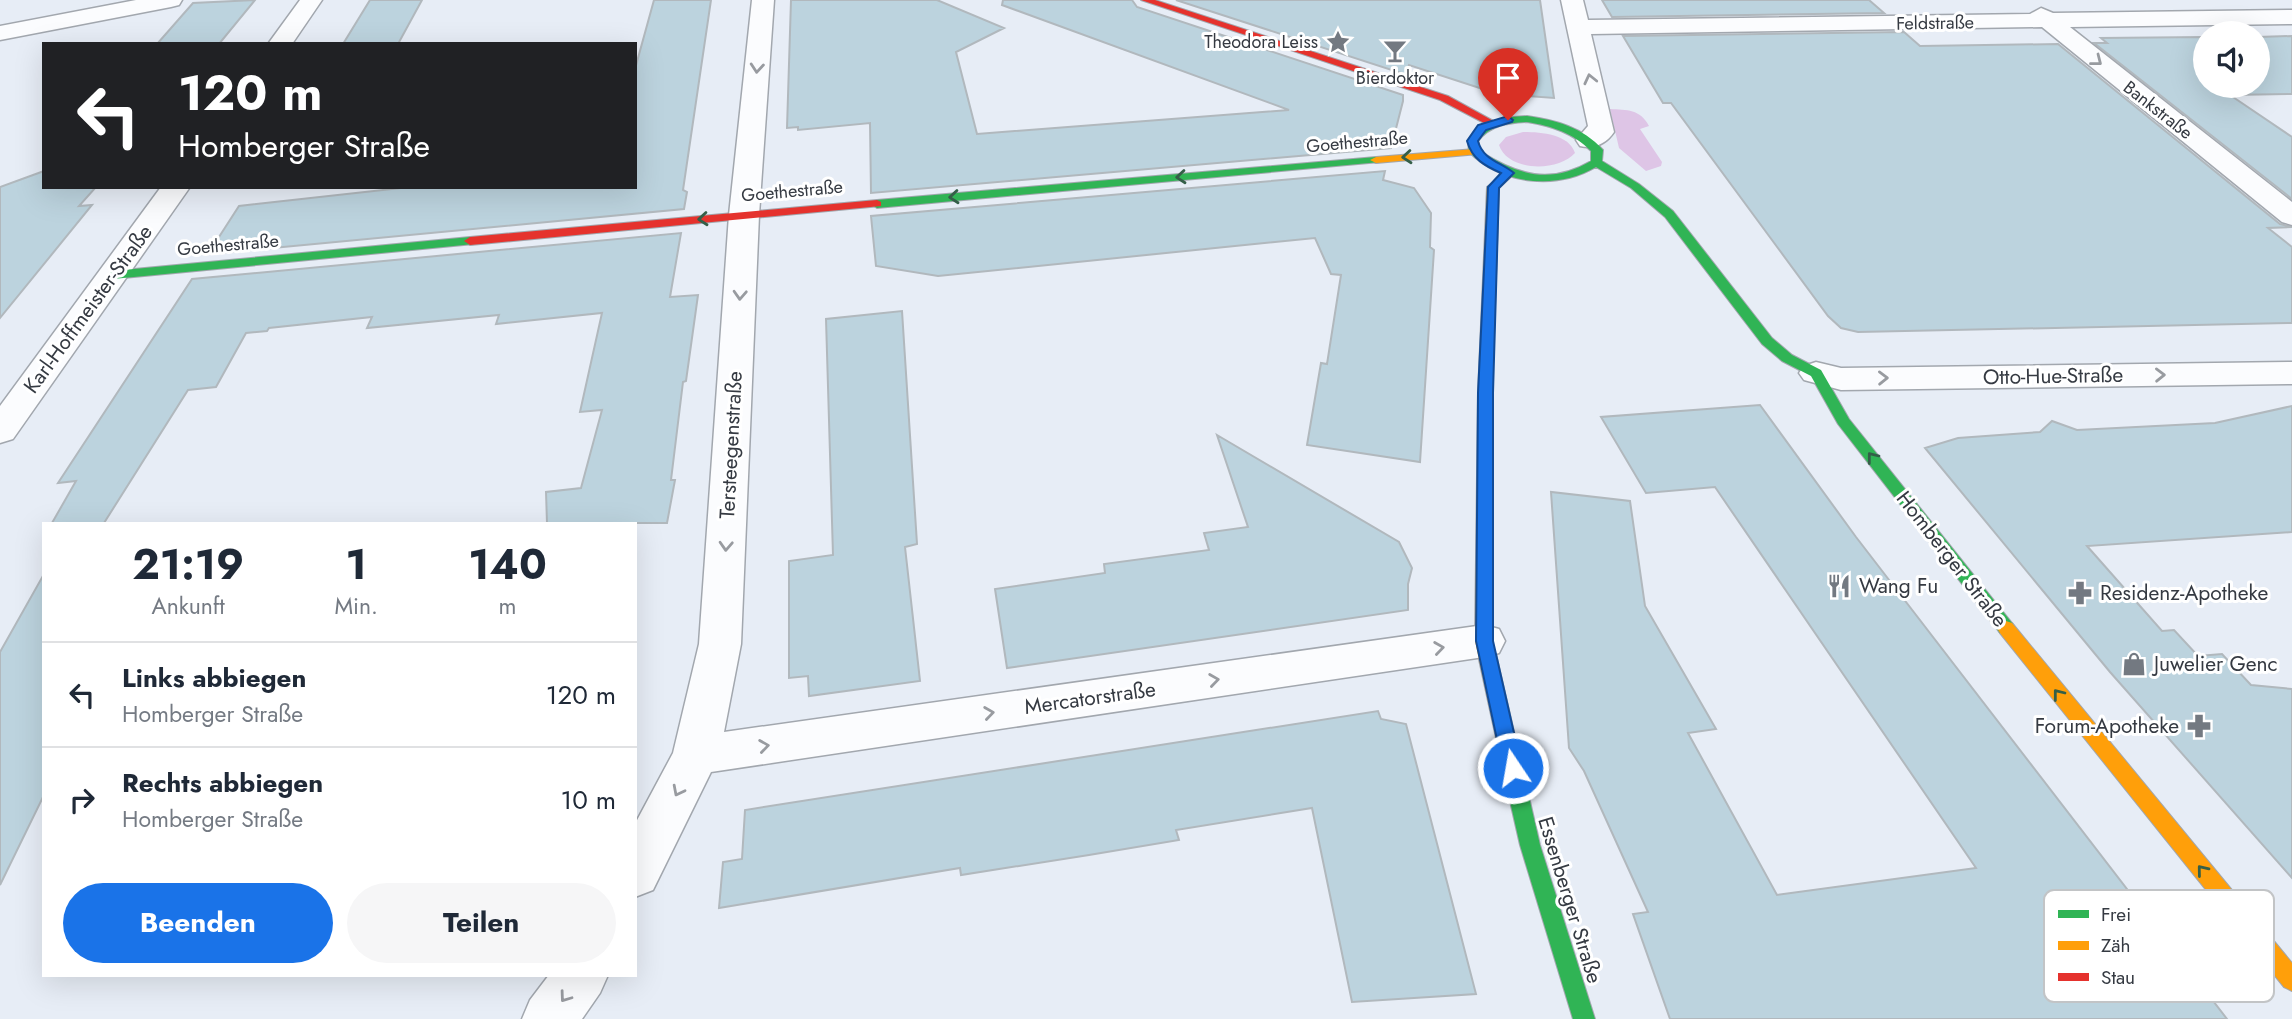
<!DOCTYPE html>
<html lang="de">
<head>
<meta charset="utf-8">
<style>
	:root { --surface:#fff; --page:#f6f6f7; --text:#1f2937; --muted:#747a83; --line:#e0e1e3; --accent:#1a73e8 }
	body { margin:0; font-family:Jost,sans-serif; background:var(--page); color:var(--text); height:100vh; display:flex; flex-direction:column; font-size:26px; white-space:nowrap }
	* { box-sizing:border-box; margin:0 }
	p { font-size:23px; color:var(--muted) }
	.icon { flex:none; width:38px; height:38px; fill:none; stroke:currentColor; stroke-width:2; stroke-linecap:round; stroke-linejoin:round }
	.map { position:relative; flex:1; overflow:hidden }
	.details { position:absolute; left:42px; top:522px; width:595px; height:455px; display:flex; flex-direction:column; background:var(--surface); border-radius:0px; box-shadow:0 7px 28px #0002 }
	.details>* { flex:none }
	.hud { position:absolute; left:42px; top:42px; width:595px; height:147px; border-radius:0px; box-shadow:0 7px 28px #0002; background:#202124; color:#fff; overflow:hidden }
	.fabs { position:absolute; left:2193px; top:21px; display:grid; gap:14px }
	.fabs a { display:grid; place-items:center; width:77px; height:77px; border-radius:50%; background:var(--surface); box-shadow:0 7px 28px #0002; font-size:35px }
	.pin { position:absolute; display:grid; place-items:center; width:60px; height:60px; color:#fff; margin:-72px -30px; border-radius:50% 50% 50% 0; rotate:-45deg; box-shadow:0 0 7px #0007 }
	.pin .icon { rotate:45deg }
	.me { position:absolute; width:77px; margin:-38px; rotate:348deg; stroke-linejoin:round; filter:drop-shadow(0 0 5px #0008) }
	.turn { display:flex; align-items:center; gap:24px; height:147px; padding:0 21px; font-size:32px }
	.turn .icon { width:91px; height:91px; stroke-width:2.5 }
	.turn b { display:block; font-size:49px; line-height:60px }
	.eta { display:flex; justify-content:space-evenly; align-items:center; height:119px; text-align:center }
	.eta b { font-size:42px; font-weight:700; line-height:49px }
	.primary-button { display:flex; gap:14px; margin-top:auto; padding:14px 21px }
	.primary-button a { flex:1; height:80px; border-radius:42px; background:var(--accent); color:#fff; font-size:28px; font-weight:700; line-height:80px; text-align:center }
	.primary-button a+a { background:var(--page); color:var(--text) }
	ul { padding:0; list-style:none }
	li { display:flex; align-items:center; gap:21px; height:105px; padding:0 21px; border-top:2px solid var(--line) }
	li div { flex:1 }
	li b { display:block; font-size:26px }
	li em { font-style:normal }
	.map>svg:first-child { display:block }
	.green { fill:#dec5e6 }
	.building { fill:#bcd3de; stroke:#b1b8bd; stroke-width:2 }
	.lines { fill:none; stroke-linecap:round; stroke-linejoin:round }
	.street-casing { stroke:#a2a7ae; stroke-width:3 }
	.fast-casing { stroke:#a2a7ae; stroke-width:2 }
	.slow-casing { stroke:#a2a7ae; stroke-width:2 }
	.jam-casing { stroke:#a2a7ae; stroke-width:2 }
	.street { fill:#fbfcfe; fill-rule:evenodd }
	.fast { fill:#30b455; fill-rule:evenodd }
	.slow { fill:#ff9f0a; fill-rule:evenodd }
	.jam { fill:#e5322d; fill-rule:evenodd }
	.oneway { stroke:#989ba0 }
	.oneway2 { stroke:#345f48 }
	.route { fill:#1a73e8; stroke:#114b97; stroke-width:2 }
	.labels { text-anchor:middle; stroke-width:6; stroke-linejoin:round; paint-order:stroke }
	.far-street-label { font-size:18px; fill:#353a42; stroke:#fff }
	.far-poi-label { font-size:18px; fill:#353a42; stroke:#fff; text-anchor:end }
	.street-label { font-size:21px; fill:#353a42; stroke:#fff }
	.poi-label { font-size:21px; fill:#353a42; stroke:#fff; text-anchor:start }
	.key { fill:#fff; stroke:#c2c4c6; stroke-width:2 }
	.key-label { font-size:19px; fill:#353a42 }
</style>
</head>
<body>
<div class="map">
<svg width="2292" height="1019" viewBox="0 0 2292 1019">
	<rect width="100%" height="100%" fill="#e7edf6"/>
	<path class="green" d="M 1610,109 C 1627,110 1640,109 1649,126 L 1640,129 L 1662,162 L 1661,166 L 1646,171 L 1619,148 Z
		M 1523,132 C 1541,132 1569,134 1575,153 C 1558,172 1508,172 1499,145 L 1506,137 Z"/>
	<path class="building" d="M 255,0 L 219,44 L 157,44 L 193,3 Z
		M 370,0 L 422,0 L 398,44 L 343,44 Z
		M 654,0 L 711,0 L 683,190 L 687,192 L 684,209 L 208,254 L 239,206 L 410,187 L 635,187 L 635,69 Z
		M 791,0 L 937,0 L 1004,28 L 956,52 L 977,134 L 1289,110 L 1002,5 L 1003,0 L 1132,0 L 1137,7 L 1403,95 L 1403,101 L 1391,148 L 871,193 L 870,123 L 798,130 L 798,127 L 787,128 Z
		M 1176,0 L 1540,0 L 1554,98 L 1498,94 L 1409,65 L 1407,75 Z
		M 1602,0 L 1869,0 L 1884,13 L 1612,17 Z
		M 1904,32 L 1920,46 L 2058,44 L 2280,224 L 2292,227 L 2268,228 L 2292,247 L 2292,323 L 1858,332 L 1841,328 L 1828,316 L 1671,103 L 1663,103 L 1623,36 Z
		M 2292,36 L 2292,94 L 2230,95 L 2292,137 L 2292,199 L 2094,43 L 2107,43 L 2101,38 L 2205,37 L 2205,86 L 2258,86 L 2258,37 Z
		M 44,171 L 44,187 L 96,187 L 79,206 L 92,205 L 0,318 L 0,187 Z
		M 1385,171 L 1383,180 L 1414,188 L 1431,213 L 1430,247 L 1434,250 L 1420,462 L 1307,445 L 1321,363 L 1327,364 L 1341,275 L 1331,274 L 1315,238 L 938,276 L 876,266 L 871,216 Z
		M 681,233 L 670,297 L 698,295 L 686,381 L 683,382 L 671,480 L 675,480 L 667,523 L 547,523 L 546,492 L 581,488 L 602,410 L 580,412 L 602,313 L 496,324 L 499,315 L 367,328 L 372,317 L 269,328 L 267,331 L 246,333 L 216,387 L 188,390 L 104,523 L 52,523 L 76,481 L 58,483 L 192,279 Z
		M 902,311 L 917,544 L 905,547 L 920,681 L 809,696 L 808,676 L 789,678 L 789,561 L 833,555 L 826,319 Z
		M 1760,405 L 1856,537 L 2227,1019 L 1670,1019 L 1633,914 L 1648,912 L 1584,771 L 1569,748 L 1551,492 L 1630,501 L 1645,606 L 1716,729 L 1688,733 L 1777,895 L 1976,868 L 1715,487 L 1646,493 L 1601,417 Z
		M 2292,406 L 2292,532 L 2087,546 L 2162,631 L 2174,630 L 2198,656 L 2222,654 L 2251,685 L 2292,689 L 2292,878 L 2110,672 L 1925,448 L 1958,438 L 2040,432 L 2052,421 L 2077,430 L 2215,423 Z
		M 1217,435 L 1399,542 L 1412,568 L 1408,584 L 1408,610 L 1007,668 L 995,589 L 1105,573 L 1104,564 L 1209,550 L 1204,533 L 1248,527 Z
		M 44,574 L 44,795 L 0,885 L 0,652 Z
		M 1378,711 L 1381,719 L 1406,724 L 1476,994 L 1352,1002 L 1312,808 L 1176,830 L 1179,840 L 1089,855 L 961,875 L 960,868 L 719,908 L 723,862 L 742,859 L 745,810 Z"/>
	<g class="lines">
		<g class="street-casing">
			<path id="street" d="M 136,0 L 182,0 L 179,5 L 171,7 L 0,40 L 0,26 Z
				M 300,0 L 322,0 L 292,44 L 268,44 Z
				M 752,0 L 774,0 L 759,215 L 741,644 L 724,732 L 1484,625 L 1499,629 L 1505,641 L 1499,653 L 1484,657 L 711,772 L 653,890 L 635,897 L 635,824 L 673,753 L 699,644 L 729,215 Z
				M 1561,0 L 1583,0 L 1588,20 L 2030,14 L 2041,8 L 2053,13 L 2292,10 L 2292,24 L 2070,27 L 2292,202 L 2292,225 L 2282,222 L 2042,27 L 1591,34 L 1614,132 C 1606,144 1594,149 1580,146 L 1576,140 L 1588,126 Z
				M 161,187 L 190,187 L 13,439 L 0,443 L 0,406 Z
				M 1816,362 L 1841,368 L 2292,362 L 2292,384 L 1841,390 L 1804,380 L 1799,373 L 1804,366 Z
				M 549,975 L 608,975 L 600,993 L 582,1019 L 522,1019 L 530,1000 Z"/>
		</g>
		<g class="fast-casing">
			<path id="fast" d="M 1527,116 C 1555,120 1583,127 1603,150 L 1602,161 L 1639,184 L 1673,211 L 1772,338 L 1792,355 L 1821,370 L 1849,419 L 2012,623 L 2015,628 L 2012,633 L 2000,633 L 1838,424 L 1811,376 L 1782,361 L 1762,344 L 1665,217 L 1631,188 L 1596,167 C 1557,190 1502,185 1469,152 L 1468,141 C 1482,120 1503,117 1527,116 ZM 1527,122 C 1552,126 1573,133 1591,151 L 1591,161 C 1550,185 1518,175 1480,151 L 1478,141 C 1491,125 1508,123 1527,122 Z
				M 1376,157 L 1380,158 L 1380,162 L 877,208 L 871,204 L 877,200 Z
				M 470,237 L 474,238 L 474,244 L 113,279 L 107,275 L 113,271 Z
				M 1514,767 L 1521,769 L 1524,775 L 1540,845 L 1595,1019 L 1573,1019 L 1520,845 L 1504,775 L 1507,769 Z"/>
		</g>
		<g class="slow-casing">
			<path id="slow" d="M 1475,149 L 1479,150 L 1479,154 L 1376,163 L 1370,160 L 1376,157 Z
				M 1509,170 L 1515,173 L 1499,188 L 1492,393 L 1493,641 L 1524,775 L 1521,781 L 1514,783 L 1507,781 L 1504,775 L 1475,641 L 1478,393 L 1487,187 Z
				M 2006,621 L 2012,623 L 2292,963 L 2292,991 L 2284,987 L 2000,633 L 1997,628 L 2000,623 Z"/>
		</g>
		<g class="jam-casing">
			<path id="jam" d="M 1141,0 L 1155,0 L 1448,96 L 1497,123 L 1488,125 L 1440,100 Z
				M 877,200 L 881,202 L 881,206 L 470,245 L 464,241 L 470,237 Z"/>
		</g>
		<use href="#street" class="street"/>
		<use href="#fast" class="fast"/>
		<use href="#slow" class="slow"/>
		<use href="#jam" class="jam"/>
	</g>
	<defs><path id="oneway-chevron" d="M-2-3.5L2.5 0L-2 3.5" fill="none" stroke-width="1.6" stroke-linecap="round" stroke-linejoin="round" transform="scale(1.75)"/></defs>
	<g class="oneway">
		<use href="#oneway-chevron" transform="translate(2097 61) rotate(38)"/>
		<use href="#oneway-chevron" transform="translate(757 68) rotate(95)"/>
		<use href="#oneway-chevron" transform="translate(1590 79) rotate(-103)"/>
		<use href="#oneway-chevron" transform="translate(740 295) rotate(93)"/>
		<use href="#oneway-chevron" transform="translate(2160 375) rotate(-1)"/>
		<use href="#oneway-chevron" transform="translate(1883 378) rotate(-1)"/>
		<use href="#oneway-chevron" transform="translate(726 546) rotate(93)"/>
		<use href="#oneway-chevron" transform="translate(1439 648) rotate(-8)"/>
		<use href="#oneway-chevron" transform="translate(1214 680) rotate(-8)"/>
		<use href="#oneway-chevron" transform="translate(989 713) rotate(-8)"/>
		<use href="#oneway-chevron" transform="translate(764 746) rotate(-8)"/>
		<use href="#oneway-chevron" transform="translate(678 791) rotate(117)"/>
		<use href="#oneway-chevron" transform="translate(565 997) rotate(126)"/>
	</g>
	<g class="oneway2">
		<use href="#oneway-chevron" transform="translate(1407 157) rotate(175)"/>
		<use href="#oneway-chevron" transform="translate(1181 177) rotate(175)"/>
		<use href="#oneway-chevron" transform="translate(954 197) rotate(175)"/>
		<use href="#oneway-chevron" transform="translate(703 219) rotate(175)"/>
		<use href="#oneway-chevron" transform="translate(1872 457) rotate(-128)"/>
		<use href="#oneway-chevron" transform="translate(2058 694) rotate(-128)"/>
		<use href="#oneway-chevron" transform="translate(2202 870) rotate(-129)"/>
	</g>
	<path class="route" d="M 1508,116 L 1513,120 L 1512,122 L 1486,130 L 1478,141 C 1483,160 1501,162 1514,173 L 1499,188 L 1493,393 L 1493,641 L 1522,768 L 1520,774 L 1513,776 L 1506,774 L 1503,768 L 1476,641 L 1478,393 L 1488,187 L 1501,173 C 1485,166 1472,159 1467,141 L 1478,125 Z"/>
	<defs>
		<g id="sight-bare" transform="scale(1.89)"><path d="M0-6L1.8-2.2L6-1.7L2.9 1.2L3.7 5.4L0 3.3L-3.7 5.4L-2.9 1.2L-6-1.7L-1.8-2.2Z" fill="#737981" stroke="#fff" stroke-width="2.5" paint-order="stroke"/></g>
		<g id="bar-bare" transform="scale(1.89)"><path d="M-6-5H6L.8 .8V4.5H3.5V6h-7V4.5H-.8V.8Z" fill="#737981" stroke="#fff" stroke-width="2.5" paint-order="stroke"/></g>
		<g id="restaurant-bare" transform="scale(1.89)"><path d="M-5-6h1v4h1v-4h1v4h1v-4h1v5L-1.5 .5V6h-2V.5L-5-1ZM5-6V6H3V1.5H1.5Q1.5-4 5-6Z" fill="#737981" stroke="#fff" stroke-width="2.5" paint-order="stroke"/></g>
		<g id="pharmacy-bare" transform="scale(1.89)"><path d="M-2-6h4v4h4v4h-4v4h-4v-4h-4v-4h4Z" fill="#737981" stroke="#fff" stroke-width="2.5" paint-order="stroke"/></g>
		<g id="shop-bare" transform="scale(1.89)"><path d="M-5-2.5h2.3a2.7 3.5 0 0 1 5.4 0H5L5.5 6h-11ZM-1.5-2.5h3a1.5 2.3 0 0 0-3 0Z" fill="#737981" stroke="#fff" stroke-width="2.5" paint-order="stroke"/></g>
	</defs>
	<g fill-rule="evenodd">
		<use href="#sight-bare" x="1338" y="42"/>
		<use href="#bar-bare" x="1395" y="51"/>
		<use href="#restaurant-bare" x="1839" y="586"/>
		<use href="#pharmacy-bare" x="2080" y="593"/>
		<use href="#shop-bare" x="2134" y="664"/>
		<use href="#pharmacy-bare" x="2199" y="726"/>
	</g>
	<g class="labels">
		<g class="far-street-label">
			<text transform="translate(1935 23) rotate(-1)" y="6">Feldstraße</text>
			<text transform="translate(2158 110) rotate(38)" y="6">Bankstraße</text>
			<text transform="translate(1357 142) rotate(-5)" y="6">Goethestraße</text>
			<text transform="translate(792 191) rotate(-5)" y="6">Goethestraße</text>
			<text transform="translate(228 245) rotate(-5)" y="6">Goethestraße</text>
		</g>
		<g class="far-poi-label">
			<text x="1318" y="48">Theodora Leiss</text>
			<text x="1395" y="84" text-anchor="middle">Bierdoktor</text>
		</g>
		<g class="street-label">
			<text transform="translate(88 309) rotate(-54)" y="7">Karl-Hoffmeister-Straße</text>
			<text transform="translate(2053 376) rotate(-1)" y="7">Otto-Hue-Straße</text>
			<text transform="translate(731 445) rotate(-87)" y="7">Tersteegenstraße</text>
			<text transform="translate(1952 559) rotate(52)" y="7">Homberger Straße</text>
			<text transform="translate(1090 698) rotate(-8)" y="7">Mercatorstraße</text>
			<text transform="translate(1570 900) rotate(73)" y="7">Essenberger Straße</text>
		</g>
		<g class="poi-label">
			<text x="1859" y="593">Wang Fu</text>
			<text x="2100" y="600">Residenz-Apotheke</text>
			<text x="2154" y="671">Juwelier Genc</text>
			<text x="2179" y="733" text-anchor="end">Forum-Apotheke</text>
		</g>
	</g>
	<rect x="2044" y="890" width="230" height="112" rx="10" class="key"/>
	<rect x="2058" y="910" width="31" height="8" fill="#30b455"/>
	<rect x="2058" y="941" width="31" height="9" fill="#ff9f0a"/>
	<rect x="2058" y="973" width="31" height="8" fill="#e5322d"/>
	<g class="key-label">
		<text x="2101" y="921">Frei</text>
		<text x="2101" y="952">Zäh</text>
		<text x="2101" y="984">Stau</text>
	</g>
</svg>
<div class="fabs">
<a><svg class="icon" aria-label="sound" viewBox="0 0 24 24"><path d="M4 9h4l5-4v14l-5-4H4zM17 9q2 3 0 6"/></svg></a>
</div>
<div class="pin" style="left:1508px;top:120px;background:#d93025"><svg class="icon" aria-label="arrive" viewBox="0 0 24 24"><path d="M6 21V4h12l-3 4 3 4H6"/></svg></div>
<svg class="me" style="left:1513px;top:768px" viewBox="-20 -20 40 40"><circle r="17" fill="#1a73e8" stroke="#fff" stroke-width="3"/><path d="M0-11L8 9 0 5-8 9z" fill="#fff"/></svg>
<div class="hud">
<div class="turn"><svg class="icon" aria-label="left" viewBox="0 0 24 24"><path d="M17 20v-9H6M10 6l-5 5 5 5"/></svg><div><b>120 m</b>Homberger Straße</div></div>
</div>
<section class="details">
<div class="eta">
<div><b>21:19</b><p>Ankunft</p></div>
<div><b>1</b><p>Min.</p></div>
<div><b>140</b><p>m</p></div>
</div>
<ul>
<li><svg class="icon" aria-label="left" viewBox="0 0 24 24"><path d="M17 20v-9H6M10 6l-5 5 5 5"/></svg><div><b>Links abbiegen</b><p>Homberger Straße</p></div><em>120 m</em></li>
<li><svg class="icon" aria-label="right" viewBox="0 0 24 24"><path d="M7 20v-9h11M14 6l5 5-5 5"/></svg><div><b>Rechts abbiegen</b><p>Homberger Straße</p></div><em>10 m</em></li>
</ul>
<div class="primary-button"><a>Beenden</a><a>Teilen</a></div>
</section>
</div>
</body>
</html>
